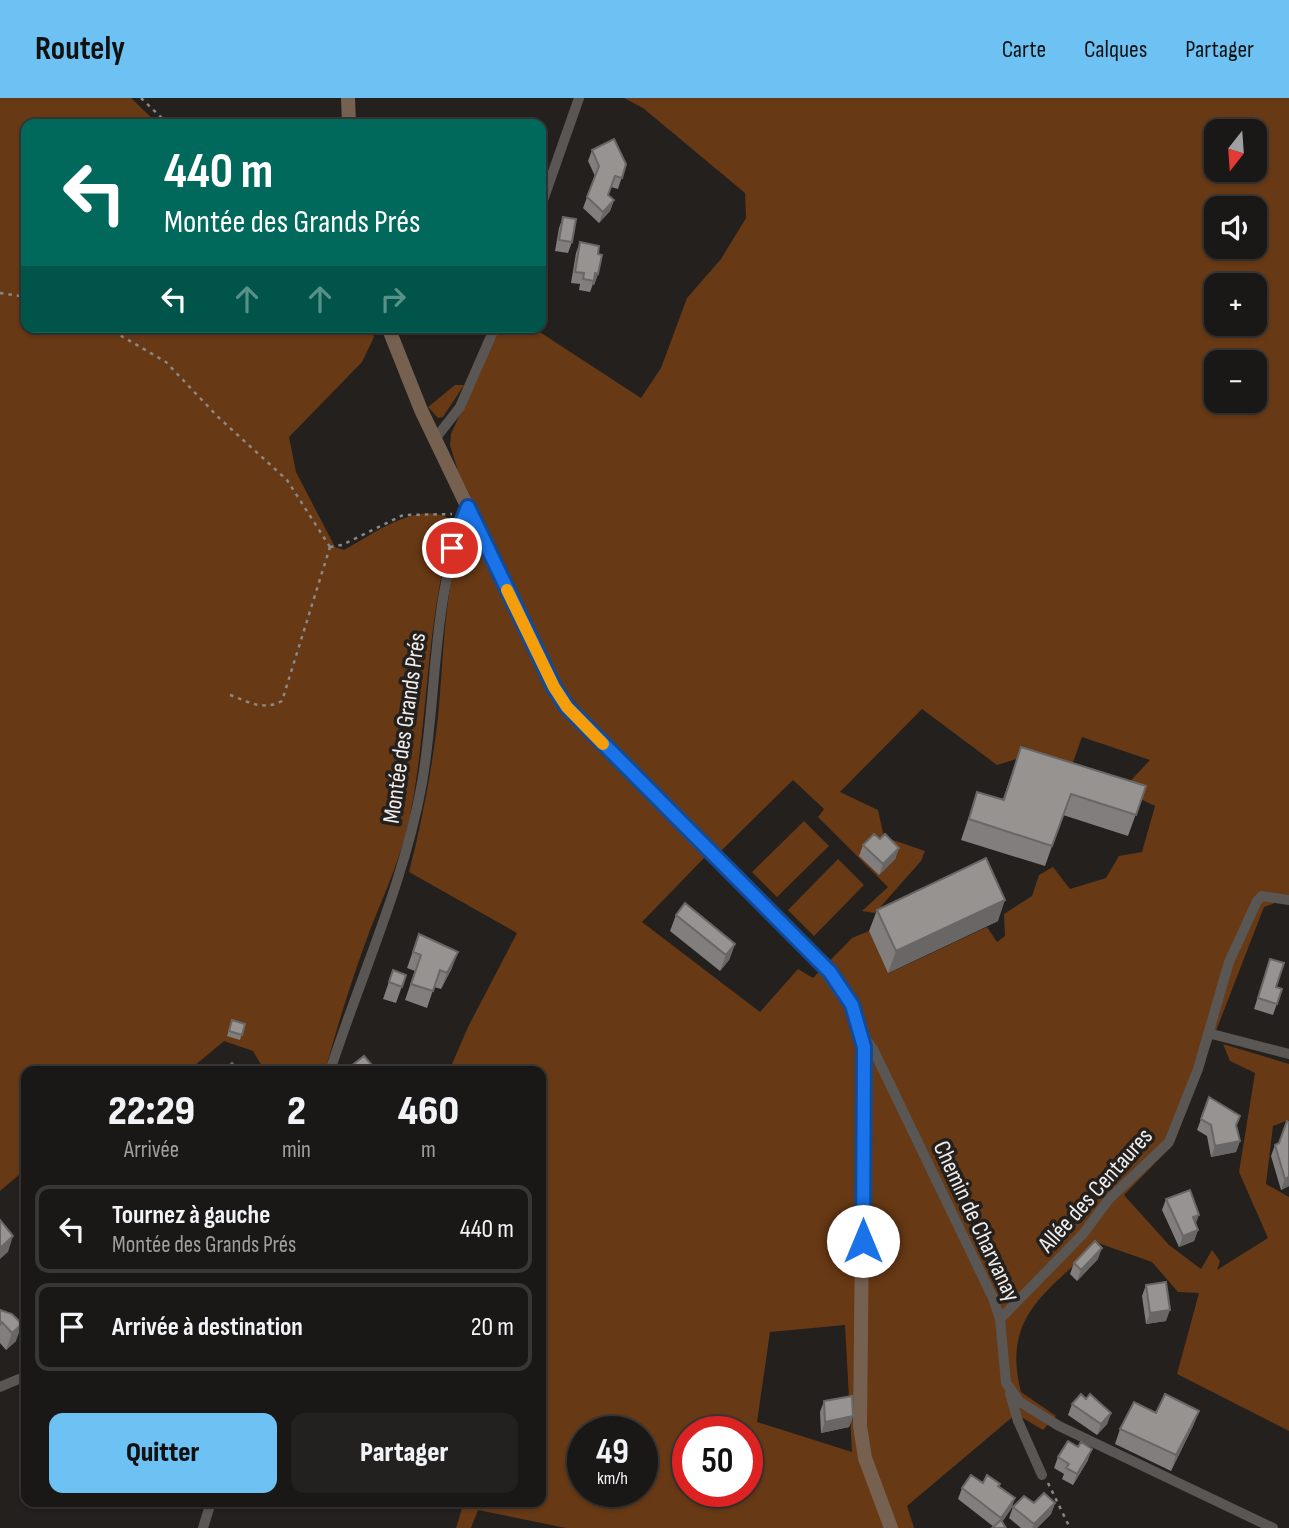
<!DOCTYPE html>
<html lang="fr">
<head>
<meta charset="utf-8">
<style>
	:root { --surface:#1a1816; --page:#23211f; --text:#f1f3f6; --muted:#9fa0a1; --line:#383735; --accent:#6ec2f3 }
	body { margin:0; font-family:"Sofia Sans Condensed",sans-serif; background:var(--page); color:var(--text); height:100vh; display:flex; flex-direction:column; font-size:26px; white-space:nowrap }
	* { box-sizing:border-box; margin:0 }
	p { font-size:23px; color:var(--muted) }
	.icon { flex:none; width:38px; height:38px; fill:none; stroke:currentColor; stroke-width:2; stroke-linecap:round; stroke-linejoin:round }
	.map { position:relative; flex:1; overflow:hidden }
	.drawer { position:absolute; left:21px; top:968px; width:525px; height:441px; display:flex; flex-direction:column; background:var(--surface); border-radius:14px; box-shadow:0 2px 5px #0004,0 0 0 2px var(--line) }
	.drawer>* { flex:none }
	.guide { position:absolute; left:21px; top:21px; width:525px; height:214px; border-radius:14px; box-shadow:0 2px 5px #0004,0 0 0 2px var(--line); background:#00695c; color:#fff; overflow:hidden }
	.needle { width:46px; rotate:197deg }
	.buttons { position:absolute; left:1204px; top:21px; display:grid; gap:14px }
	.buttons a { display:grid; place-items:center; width:63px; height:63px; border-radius:14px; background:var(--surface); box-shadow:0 2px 5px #0004,0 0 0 2px var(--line); font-size:35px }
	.speed { position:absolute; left:567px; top:1318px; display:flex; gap:14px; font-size:35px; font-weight:700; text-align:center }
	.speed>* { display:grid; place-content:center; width:91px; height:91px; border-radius:50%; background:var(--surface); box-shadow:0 2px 5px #0004,0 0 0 2px var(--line); line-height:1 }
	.speed small { font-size:18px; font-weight:400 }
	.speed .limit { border:10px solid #d22; background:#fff; color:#111 }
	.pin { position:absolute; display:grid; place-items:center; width:60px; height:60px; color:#fff; margin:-30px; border:4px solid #fff; border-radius:50%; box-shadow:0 2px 7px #0007 }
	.me { position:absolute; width:77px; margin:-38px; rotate:0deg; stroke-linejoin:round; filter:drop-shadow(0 0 5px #0008) }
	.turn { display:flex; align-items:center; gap:24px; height:147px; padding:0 28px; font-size:32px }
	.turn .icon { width:91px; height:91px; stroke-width:2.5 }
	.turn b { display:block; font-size:49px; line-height:60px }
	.lanes { display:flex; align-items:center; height:66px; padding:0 28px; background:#0003; justify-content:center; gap:35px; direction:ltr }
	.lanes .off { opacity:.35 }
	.eta { display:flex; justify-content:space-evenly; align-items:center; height:119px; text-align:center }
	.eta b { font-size:42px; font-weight:800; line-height:49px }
	.button { display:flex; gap:14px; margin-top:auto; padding:14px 28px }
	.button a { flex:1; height:80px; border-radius:14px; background:var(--accent); color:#111; font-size:28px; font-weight:800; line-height:80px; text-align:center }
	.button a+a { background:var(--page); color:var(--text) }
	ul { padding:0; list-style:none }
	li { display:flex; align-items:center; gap:21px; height:88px; margin:0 14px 10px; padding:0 14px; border:4px solid var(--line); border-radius:14px }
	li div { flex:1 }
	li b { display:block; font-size:26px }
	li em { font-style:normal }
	header { display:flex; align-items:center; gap:42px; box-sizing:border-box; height:98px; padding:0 35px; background:var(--accent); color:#111 }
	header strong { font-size:33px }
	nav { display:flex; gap:38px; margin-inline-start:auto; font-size:24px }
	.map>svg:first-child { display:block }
	.green { fill:#673915; fill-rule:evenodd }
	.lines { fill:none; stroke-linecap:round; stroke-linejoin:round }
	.path { stroke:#8b8987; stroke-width:2.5; stroke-dasharray:3.5 5; stroke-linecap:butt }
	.minor { stroke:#595654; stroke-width:10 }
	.secondary { stroke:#766050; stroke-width:14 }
	.wall { fill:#817e7d }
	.shaded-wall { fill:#696766 }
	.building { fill:#969391; stroke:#696766; stroke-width:2 }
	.route-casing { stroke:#114b97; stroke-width:18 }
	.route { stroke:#1a73e8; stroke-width:12 }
	.slow { stroke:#f59e0b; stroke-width:12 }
	.labels { text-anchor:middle; stroke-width:7; stroke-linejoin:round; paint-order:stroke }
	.street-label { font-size:24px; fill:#f1efee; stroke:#23201e }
</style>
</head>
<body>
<header>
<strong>Routely</strong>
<nav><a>Carte</a><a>Calques</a><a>Partager</a></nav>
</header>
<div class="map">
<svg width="1289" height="1430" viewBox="0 0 1289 1430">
	<rect width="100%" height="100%" fill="#23201e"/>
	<path class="green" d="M 0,0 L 131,0 L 158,26 L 26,26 L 26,229 L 371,229 L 374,239 L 362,264 L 289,339 L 296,374 L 335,449 L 344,452 C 375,435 421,399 455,424 C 424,523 430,626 408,727 C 399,764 384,797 370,832 C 353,878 338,925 325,973 L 265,973 L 253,953 L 224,943 L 188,973 L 26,973 L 26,1084 L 20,1076 L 0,1093 Z
		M 624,0 L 1289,0 L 1289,799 L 1281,797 L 1273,806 L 1264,809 L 1171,1049 L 1124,1097 L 1169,1147 L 1201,1171 L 1212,1152 L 1220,1163 L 1217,1172 L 1268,1140 L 1239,1074 L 1255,975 L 1230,963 L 1223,946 L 1289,966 L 1289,1022 L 1273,1028 L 1266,1086 L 1289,1099 L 1289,1333 L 1177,1276 L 1199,1195 L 1178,1194 L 1152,1164 L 1098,1145 C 1049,1193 1001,1217 1021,1294 L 1056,1318 L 1043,1332 L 1016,1316 L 907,1408 L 914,1430 L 566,1430 L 478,1412 L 471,1430 L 456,1430 L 464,1404 L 541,1404 L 541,973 L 449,973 L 468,929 L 517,835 L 409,774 C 422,723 432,672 438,619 C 444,560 443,500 461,443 L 470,439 L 476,445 L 527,551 L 549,591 L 707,757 L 642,824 L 760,914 L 798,871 L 813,880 L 852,840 L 869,833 L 889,875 L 987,829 L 997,844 L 1005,838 L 1004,816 L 1032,798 L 1039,777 L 1053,769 L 1070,791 L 1106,780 L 1119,758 L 1142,754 L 1155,708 L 1122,692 L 1150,662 L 1082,639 L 1072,667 L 1036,655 L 997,667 L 922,611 L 840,694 L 878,712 L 884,739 L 925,753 L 921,763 L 875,815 L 862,813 L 888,789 L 818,719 L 824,711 L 793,682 L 720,754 L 594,627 L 564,591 L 458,373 L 450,347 L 451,336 L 500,229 L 532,229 L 641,300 L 661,270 L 687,200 L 721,161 L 746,120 L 745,95 L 643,10 ZM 1216,33 L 1255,33 L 1255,72 L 1216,72 ZM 1216,110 L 1255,110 L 1255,149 L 1216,149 ZM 1216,187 L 1255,187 L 1255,226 L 1216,226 ZM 1216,264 L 1255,264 L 1255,303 L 1216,303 ZM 845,1227 L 852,1354 L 757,1324 L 770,1234 ZM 583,1334 L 642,1334 L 642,1393 L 583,1393 ZM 688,1334 L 747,1334 L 747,1393 L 688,1393 Z
		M 455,287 L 464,287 L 443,319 L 438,320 L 428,309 Z
		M 804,723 L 829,748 L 777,799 L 752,774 Z
		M 838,761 L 864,787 L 814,838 L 788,812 Z"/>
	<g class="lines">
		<path class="path" d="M 141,0 L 168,26
			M 0,195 L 26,199
			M 106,229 L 166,264 L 218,319 L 287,382 L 330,449
			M 330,449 L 342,447 L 403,417 L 452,416
			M 230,597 C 249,604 263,613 282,603 L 330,449
			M 1048,1385 L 1070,1430"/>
		<path class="minor" d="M 541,108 L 579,0
			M 435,341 L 460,309 L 495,229
			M 1208,935 L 1289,956
			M 864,939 L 873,951 L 993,1200 L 1000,1221 L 1006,1285 L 1020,1304 L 1059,1328 L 1273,1430
			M 330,973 C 361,877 404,785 422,685 C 438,593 431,497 468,409
			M 1000,1221 L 1083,1136 L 1109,1101 L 1169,1044 L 1198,971 L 1229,864 L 1257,803 L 1262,798 L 1289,802
			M 0,1289 L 26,1278
			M 1010,1296 L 1018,1323 L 1042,1377
			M 203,1430 L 211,1404"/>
		<path class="secondary" d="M 348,0 L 349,26
			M 388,229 L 421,312 L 554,589 L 567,609 L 830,874 L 852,907 L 864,949 L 860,1328 L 865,1360 L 891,1430"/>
	</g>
	<path class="wall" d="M 592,52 L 626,66 L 618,91 L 611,89 L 608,97 L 614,102 L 610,113 L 599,125 L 583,110 L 595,78 L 588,63 Z
		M 563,119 L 572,144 L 568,155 L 555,153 L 559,130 Z
		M 580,144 L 598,156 L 598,176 L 594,187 L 593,186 L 590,194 L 579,192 L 580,186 L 571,185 L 576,155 Z
		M 1021,649 L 1146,688 L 1128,738 L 1063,717 L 1045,768 L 961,742 L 977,694 L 1003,701 Z
		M 880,741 L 899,750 L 895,761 L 879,777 L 859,758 L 863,747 Z
		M 877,812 L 998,823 L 888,875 L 869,833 Z
		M 676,817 L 735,846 L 729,862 L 720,873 L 670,833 Z
		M 419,836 L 452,870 L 441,891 L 434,889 L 427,910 L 405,902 L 415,873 L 407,870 Z
		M 1270,861 L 1276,889 L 1282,891 L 1273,917 L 1254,911 Z
		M 393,872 L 406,877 L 396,905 L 383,901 Z
		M 232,922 L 245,926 L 240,942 L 227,938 Z
		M 1209,999 L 1240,1018 L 1236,1028 L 1240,1043 L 1236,1054 L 1211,1059 L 1207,1038 L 1197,1032 Z
		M 1275,1047 L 1289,1088 L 1281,1092 L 1271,1058 Z
		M 1166,1101 L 1196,1127 L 1198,1132 L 1194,1143 L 1179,1149 L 1162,1112 Z
		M 1098,1161 L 1077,1183 L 1070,1176 L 1074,1165 Z
		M 1146,1187 L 1166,1223 L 1146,1226 L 1142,1198 Z
		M 0,1212 L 16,1243 L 6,1252 L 0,1245 Z
		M 1086,1301 L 1111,1315 L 1107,1326 L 1097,1337 L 1068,1317 L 1072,1306 Z
		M 824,1303 L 853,1318 L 849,1329 L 821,1335 L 820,1314 Z
		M 1199,1313 L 1193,1328 L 1171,1373 L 1115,1346 L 1120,1331 L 1156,1315 Z
		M 1058,1359 L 1088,1362 L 1073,1387 L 1062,1381 L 1064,1376 L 1054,1370 Z
		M 983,1385 L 1000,1386 L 999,1389 L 1015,1400 L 1011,1411 L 1002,1424 L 994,1429 L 958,1401 L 962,1390 Z
		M 1034,1405 L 1055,1405 L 1051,1416 L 1037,1430 L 1021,1430 L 1009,1420 L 1013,1409 Z"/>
	<path class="shaded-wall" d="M 614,102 L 610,113 L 599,125 L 603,114 Z
		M 595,175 L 598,176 L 594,187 L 592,186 Z
		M 899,750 L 895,761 L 879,777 L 883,766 Z
		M 1005,802 L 998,823 L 888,875 L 896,853 Z
		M 735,846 L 729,862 L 720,873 L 726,857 Z
		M 458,854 L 452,870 L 441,891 L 447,875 Z
		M 1240,1043 L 1236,1054 L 1211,1059 L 1215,1048 Z
		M 1289,1079 L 1289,1088 L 1281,1092 L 1285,1081 Z
		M 1199,1117 L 1195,1128 L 1193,1119 Z
		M 1198,1132 L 1194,1143 L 1179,1149 L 1183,1138 Z
		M 13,1138 L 8,1154 L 0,1161 L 0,1150 Z
		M 1102,1150 L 1098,1161 L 1077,1183 L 1081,1172 Z
		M 1170,1212 L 1166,1223 L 1146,1226 L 1150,1215 Z
		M 22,1226 L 16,1243 L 6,1252 L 12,1235 Z
		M 1199,1313 L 1193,1328 L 1171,1373 L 1176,1357 Z
		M 1111,1315 L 1107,1326 L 1097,1337 L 1101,1326 Z
		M 853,1318 L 849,1329 L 821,1335 L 825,1324 Z
		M 1092,1351 L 1088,1362 L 1073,1387 L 1077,1376 Z
		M 1015,1400 L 1011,1411 L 998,1430 L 1001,1420 Z
		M 1055,1405 L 1051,1416 L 1037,1430 L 1032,1430 L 1034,1426 Z"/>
	<path class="building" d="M 614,41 L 626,66 L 622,80 L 615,78 L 608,97 L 614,102 L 603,114 L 587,99 L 599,68 L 592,52 Z
		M 563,119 L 576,121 L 572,144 L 559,142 Z
		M 580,144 L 599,148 L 598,156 L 602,157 L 598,176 L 595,175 L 594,183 L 583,181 L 584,175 L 575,174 Z
		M 1021,649 L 1146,688 L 1136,717 L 1071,696 L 1052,748 L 969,721 L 977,694 L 1004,702 Z
		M 874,736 L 880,741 L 885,736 L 899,750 L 883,766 L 863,747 Z
		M 986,760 L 1005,802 L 896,853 L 877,812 Z
		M 685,805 L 735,846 L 726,857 L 676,817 Z
		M 419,836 L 458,854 L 447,875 L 440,872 L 433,893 L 411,886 L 421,857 L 413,854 Z
		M 1270,861 L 1284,865 L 1276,889 L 1282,891 L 1277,906 L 1258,900 Z
		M 393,872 L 406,877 L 402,889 L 389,884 Z
		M 232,922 L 245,926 L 242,937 L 229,933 Z
		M 364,958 L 377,973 L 352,973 L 350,969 Z
		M 232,965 L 239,973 L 223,973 Z
		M 1209,999 L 1240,1018 L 1236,1027 L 1240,1043 L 1215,1048 L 1211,1027 L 1201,1021 Z
		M 1287,1023 L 1289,1024 L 1289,1079 L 1285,1081 L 1275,1047 L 1279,1045 Z
		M 1190,1092 L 1199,1117 L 1193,1119 L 1198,1132 L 1183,1138 L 1166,1101 Z
		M 0,1122 L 13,1138 L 0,1150 Z
		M 1095,1143 L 1102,1150 L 1081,1172 L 1074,1165 Z
		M 1166,1184 L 1170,1212 L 1150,1215 L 1146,1187 Z
		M 0,1212 L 12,1216 L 22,1226 L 12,1235 L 2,1224 L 0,1227 Z
		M 1081,1296 L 1086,1301 L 1090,1296 L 1111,1315 L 1101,1326 L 1072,1306 Z
		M 1165,1296 L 1199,1313 L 1176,1357 L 1120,1331 L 1134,1304 L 1156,1315 Z
		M 852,1298 L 853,1318 L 825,1324 L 824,1303 Z
		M 1068,1343 L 1078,1349 L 1081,1344 L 1092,1351 L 1077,1376 L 1066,1370 L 1069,1366 L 1058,1359 Z
		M 971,1377 L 983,1385 L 987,1377 L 1000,1386 L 998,1388 L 1015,1400 L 1001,1420 L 962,1390 Z
		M 1044,1395 L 1055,1405 L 1034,1426 L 1013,1409 L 1024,1398 L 1034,1405 Z
		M 1001,1422 L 1006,1430 L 992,1430 Z"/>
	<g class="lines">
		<g class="route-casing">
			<path id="route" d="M 452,450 L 468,409 L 554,589 L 567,609 L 830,874 L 852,907 L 864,949 L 863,1143"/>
		</g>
		<use href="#route" class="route"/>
		<path class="slow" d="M 507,492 L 554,589 L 567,609 L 603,646"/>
	</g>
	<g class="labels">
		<g class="street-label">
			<text transform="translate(404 630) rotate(-82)" y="8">Montée des Grands Prés</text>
			<text transform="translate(1095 1092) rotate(-48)" y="8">Allée des Centaures</text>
			<text transform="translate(977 1123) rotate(65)" y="8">Chemin de Charvanay</text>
		</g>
	</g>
</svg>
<div class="buttons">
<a><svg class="needle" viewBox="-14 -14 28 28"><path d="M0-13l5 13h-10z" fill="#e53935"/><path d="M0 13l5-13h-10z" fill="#9fa0a1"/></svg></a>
<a><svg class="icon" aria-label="sound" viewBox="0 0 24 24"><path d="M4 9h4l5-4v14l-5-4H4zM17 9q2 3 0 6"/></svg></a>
<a>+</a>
<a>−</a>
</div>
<div class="speed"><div>49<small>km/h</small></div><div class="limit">50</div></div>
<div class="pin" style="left:452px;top:450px;background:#d93025"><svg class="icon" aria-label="arrive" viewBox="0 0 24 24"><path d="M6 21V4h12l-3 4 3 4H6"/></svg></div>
<svg class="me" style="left:863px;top:1143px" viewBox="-20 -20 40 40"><circle r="19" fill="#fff"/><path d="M0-13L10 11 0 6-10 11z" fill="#1a73e8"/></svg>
<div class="guide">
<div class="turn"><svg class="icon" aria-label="left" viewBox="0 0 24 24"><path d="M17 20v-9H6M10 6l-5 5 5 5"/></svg><div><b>440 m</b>Montée des Grands Prés</div></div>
<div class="lanes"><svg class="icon" aria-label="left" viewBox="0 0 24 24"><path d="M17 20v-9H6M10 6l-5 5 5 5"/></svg><svg class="icon off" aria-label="ahead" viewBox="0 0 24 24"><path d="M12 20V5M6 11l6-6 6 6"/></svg><svg class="icon off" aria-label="ahead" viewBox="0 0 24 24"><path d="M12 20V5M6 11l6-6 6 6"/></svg><svg class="icon off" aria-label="right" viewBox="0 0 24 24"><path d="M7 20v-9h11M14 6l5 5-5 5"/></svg></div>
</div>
<section class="drawer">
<div class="eta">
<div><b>22:29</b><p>Arrivée</p></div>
<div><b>2</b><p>min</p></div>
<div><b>460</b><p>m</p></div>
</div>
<ul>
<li><svg class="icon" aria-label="left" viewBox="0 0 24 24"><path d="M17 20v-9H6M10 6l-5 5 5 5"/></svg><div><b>Tournez à gauche</b><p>Montée des Grands Prés</p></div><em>440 m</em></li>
<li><svg class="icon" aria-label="arrive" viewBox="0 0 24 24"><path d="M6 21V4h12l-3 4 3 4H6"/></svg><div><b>Arrivée à destination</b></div><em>20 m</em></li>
</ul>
<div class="button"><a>Quitter</a><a>Partager</a></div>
</section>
</div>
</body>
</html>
